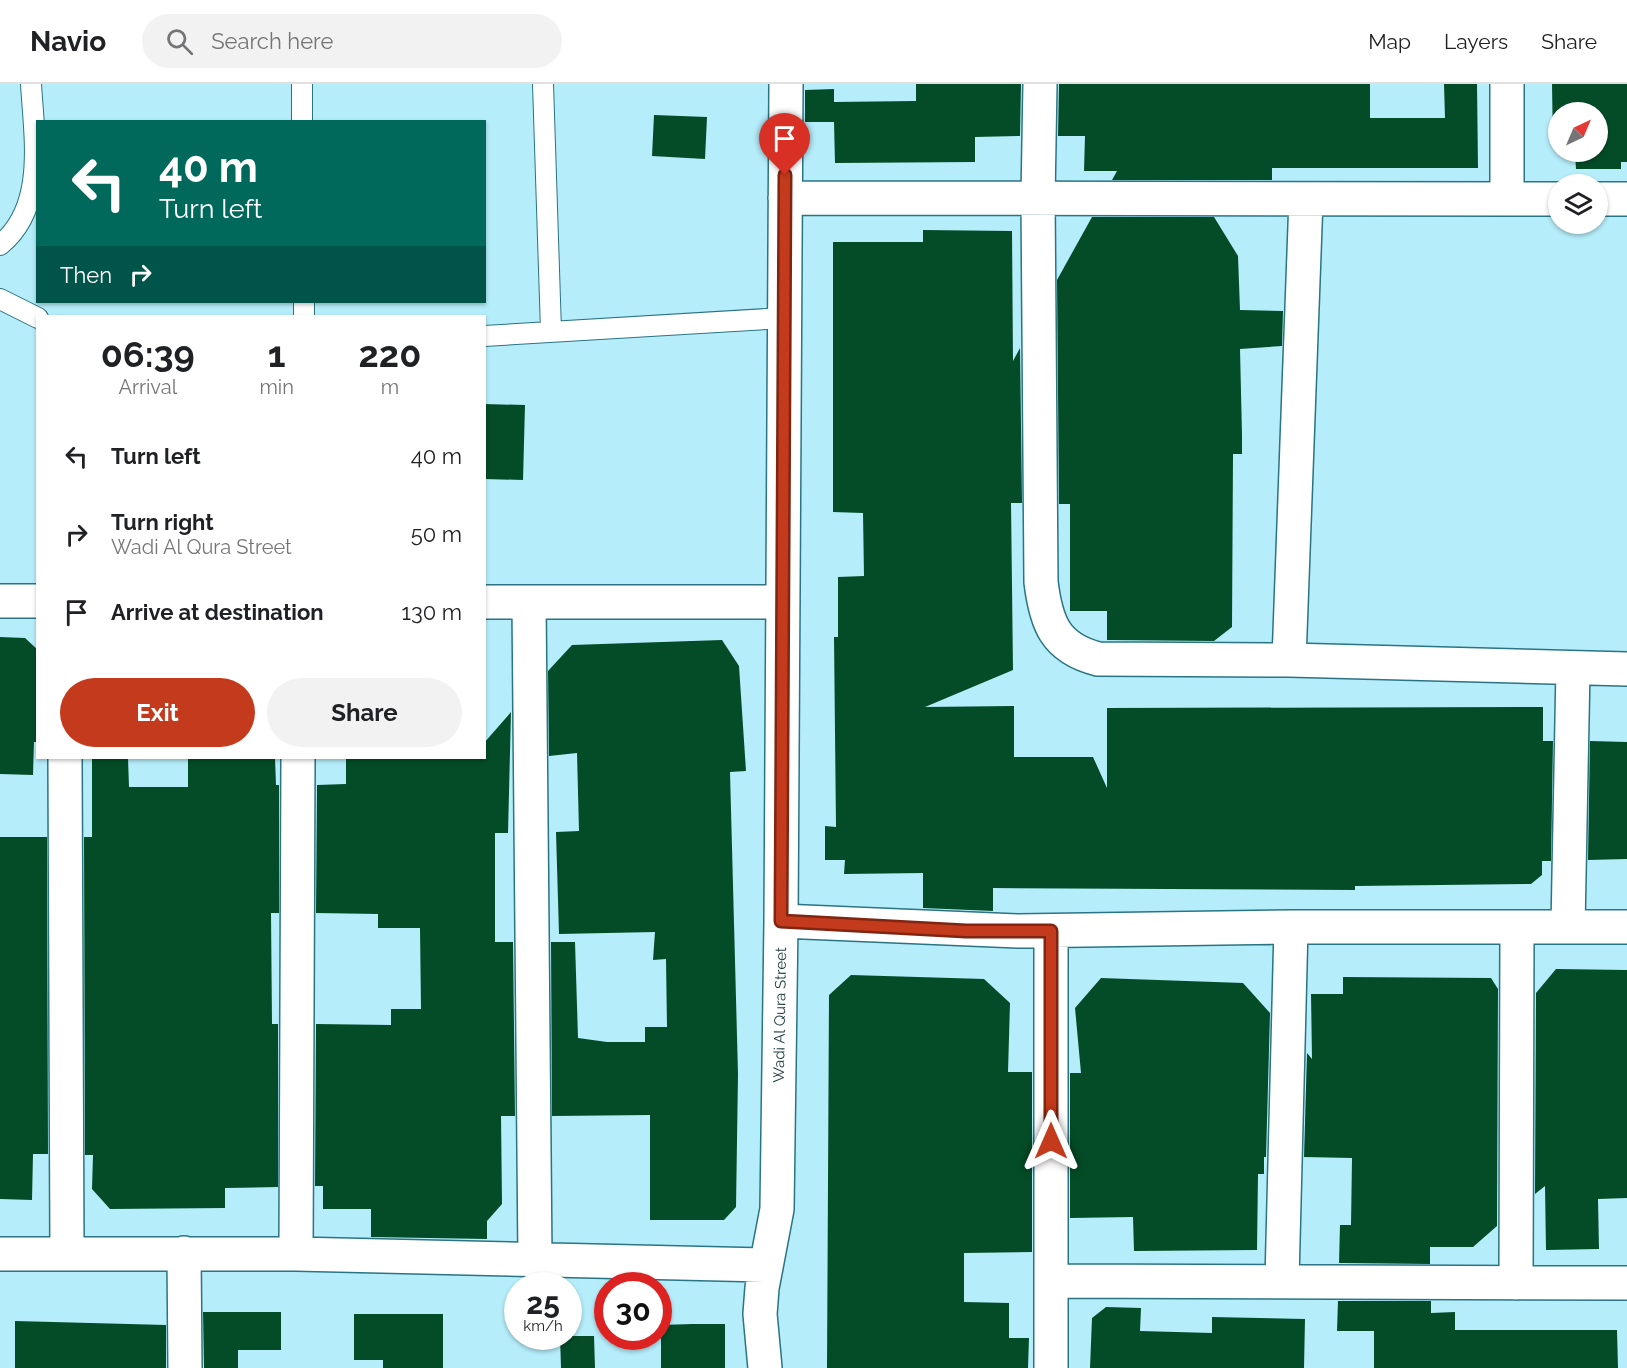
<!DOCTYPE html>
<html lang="en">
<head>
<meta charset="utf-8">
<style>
	:root { --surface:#fff; --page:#f2f2f2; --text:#202124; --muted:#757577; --line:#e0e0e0; --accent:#c43a1c }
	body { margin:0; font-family:Raleway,sans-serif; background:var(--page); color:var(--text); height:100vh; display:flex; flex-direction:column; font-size:22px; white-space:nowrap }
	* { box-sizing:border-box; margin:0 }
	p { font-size:20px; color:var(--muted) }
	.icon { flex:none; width:33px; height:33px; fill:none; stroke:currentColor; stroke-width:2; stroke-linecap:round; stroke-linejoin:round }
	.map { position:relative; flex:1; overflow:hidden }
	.details { position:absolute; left:36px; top:231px; width:450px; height:444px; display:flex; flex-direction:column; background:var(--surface); border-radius:0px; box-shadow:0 2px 4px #0004 }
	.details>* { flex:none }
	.hud { position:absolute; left:36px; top:36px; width:450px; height:183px; border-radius:0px; box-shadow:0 2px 4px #0004; background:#00695c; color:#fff; overflow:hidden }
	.needle { width:39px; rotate:44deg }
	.tools { position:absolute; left:1548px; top:18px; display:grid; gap:12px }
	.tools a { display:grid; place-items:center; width:60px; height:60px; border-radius:50%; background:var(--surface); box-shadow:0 2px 4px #0004; font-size:30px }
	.speed { position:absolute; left:504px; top:1188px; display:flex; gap:12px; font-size:30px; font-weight:700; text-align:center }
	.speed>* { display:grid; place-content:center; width:78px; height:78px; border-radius:50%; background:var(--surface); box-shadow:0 2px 4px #0004; line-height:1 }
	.speed small { font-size:15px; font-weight:400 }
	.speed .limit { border:9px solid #d22; background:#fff; color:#111 }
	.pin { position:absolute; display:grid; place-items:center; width:51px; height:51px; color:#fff; margin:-62px -26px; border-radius:50% 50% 50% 0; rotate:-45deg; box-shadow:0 0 6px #0007 }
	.pin .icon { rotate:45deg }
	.me { position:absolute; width:66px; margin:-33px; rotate:0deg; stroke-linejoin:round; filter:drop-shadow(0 0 4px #0008) }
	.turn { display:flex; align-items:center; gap:21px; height:126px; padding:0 24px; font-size:27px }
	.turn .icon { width:78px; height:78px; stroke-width:2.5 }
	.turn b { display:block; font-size:42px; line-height:51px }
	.then { display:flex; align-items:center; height:57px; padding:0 24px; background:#0003; gap:12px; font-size:22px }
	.eta { display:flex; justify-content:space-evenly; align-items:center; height:102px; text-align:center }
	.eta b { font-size:36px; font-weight:700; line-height:42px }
	.button { display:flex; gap:12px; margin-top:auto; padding:12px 24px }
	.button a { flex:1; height:69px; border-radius:36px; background:var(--accent); color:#fff; font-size:24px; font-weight:700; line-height:69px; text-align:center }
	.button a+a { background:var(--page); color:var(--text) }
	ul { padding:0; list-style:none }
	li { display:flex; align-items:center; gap:18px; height:78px; padding:0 24px }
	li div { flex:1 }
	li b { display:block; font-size:22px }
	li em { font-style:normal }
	header { display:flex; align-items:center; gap:36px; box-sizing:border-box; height:84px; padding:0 30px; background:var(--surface); border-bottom:2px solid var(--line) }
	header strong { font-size:28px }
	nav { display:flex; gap:33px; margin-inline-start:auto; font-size:21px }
	.search { width:420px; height:54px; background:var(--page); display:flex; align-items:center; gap:15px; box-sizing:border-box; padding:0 21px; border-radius:33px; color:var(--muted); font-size:22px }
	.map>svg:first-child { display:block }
	.building { fill:#044c27 }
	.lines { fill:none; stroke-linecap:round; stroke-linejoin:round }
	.lane-casing { stroke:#2a7483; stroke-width:22 }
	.street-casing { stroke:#2a7483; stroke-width:36 }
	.lane { stroke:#fff; stroke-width:20 }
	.street { stroke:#fff; stroke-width:33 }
	.route-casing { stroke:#7f2612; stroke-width:15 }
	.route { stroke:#c43a1c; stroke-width:10 }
	.labels { text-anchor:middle; stroke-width:6; stroke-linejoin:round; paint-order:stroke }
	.street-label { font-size:15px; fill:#19373e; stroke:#fff }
</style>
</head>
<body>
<header>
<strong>Navio</strong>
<div class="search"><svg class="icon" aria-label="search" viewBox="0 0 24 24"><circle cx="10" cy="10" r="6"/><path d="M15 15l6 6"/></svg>Search here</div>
<nav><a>Map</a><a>Layers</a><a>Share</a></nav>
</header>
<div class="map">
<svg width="1627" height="1284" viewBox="0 0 1627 1284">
	<rect width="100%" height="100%" fill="#b5edfa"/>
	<path class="building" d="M 916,0 L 1021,0 L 1020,52 L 975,53 L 975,78 L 835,79 L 834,38 L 805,38 L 805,6 L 834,5 L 834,18 L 916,17 Z
		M 1059,0 L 1370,0 L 1370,34 L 1445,34 L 1444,0 L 1477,0 L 1478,84 L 1272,84 L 1272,96 L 1112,96 L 1117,87 L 1084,87 L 1085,52 L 1058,52 Z
		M 1552,0 L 1627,0 L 1627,78 L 1621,78 L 1621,85 L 1576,85 L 1575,68 L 1598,68 L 1598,28 L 1558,28 L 1558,62 L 1553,62 Z
		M 654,31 L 707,33 L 705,75 L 652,72 Z
		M 1092,133 L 1214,133 L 1238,172 L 1240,226 L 1283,227 L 1282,262 L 1240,265 L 1242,351 L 1242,370 L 1233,370 L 1232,543 L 1214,557 L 1107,556 L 1107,527 L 1070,527 L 1070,420 L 1059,420 L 1057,196 Z
		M 923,146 L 1012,147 L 1013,277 L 1020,264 L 1022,419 L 1011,419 L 1013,586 L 925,623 L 1014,622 L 1014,673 L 1093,673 L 1107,704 L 1107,624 L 1543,623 L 1543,657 L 1553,657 L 1551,777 L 1542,777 L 1542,791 L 1531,800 L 1355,802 L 1355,806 L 993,804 L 993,827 L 923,824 L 923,789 L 844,790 L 845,776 L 825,776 L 825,742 L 836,743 L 834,553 L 838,553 L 838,493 L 864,492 L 863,429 L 833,428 L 833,158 L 923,158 Z
		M 484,320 L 525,321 L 523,396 L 484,395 Z
		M 0,553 L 25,554 L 38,566 L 38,658 L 34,658 L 33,691 L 0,690 Z
		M 722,556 L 739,582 L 746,687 L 730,688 L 738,990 L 736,1123 L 724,1136 L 650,1136 L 650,1031 L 552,1032 L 551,858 L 575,858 L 578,954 L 607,958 L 645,958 L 645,943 L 667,943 L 666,875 L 653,876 L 655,848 L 559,850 L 556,748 L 579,747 L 577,669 L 549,672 L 548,587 L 572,561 Z
		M 511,628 L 508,749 L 495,749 L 495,858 L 513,858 L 515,1032 L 501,1032 L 502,1120 L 487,1137 L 487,1155 L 371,1153 L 371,1125 L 323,1125 L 323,1102 L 315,1102 L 316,940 L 391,941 L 391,925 L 421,925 L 420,844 L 378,844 L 378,830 L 316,829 L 317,701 L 346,700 L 346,674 L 484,674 L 484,659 Z
		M 1590,657 L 1627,658 L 1627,775 L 1588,776 Z
		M 92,674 L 128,674 L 129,703 L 188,703 L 188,674 L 275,674 L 276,701 L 279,701 L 279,829 L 271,829 L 272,940 L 278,940 L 278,1103 L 225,1104 L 225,1124 L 110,1125 L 92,1105 L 93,1071 L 85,1071 L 84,753 L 92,753 Z
		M 0,753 L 47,753 L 48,1070 L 33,1070 L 32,1116 L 0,1115 Z
		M 1556,885 L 1627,886 L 1627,1114 L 1598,1115 L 1599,1165 L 1546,1166 L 1545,1102 L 1535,1110 L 1536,909 Z
		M 851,891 L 984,895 L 1010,919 L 1008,988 L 1032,988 L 1032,1168 L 964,1169 L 964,1218 L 1009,1219 L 1009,1254 L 1029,1254 L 1028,1284 L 827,1284 L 829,911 Z
		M 1343,893 L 1491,894 L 1498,905 L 1497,1142 L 1473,1163 L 1430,1163 L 1430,1180 L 1339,1179 L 1340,1141 L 1351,1141 L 1352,1074 L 1304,1073 L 1307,969 L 1312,975 L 1311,910 L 1343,910 Z
		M 1101,894 L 1243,899 L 1270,929 L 1266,1073 L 1264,1073 L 1264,1090 L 1258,1090 L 1257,1166 L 1134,1167 L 1133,1133 L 1070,1134 L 1070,989 L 1081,989 L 1075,924 Z
		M 1338,1217 L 1431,1217 L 1431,1229 L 1455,1228 L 1455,1246 L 1617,1246 L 1618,1284 L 1374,1284 L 1374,1247 L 1337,1247 Z
		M 1106,1223 L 1141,1224 L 1140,1247 L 1212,1249 L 1212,1233 L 1305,1235 L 1304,1284 L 1090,1284 L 1092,1234 Z
		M 203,1228 L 281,1228 L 281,1266 L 238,1266 L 238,1284 L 204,1284 Z
		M 354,1230 L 443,1230 L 443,1284 L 383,1284 L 383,1276 L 354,1276 Z
		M 15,1237 L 166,1241 L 166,1284 L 15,1284 Z
		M 692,1240 L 725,1240 L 725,1284 L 661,1284 L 661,1241 Z
		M 560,1252 L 594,1252 L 595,1284 L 561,1284 Z"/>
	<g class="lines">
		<g class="lane-casing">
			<path id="lane" d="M 302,0 L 302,38
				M 543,0 L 551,247
				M 0,161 C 47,123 34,53 31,0
				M 0,215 L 38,234
				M 304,218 L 304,232
				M 484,252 L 783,234"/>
		</g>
		<g class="street-casing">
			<path id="street" d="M 1040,0 L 1038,114 L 1041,498 C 1046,539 1055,564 1098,575 L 1289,576 L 1627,585
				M 785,114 L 1558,115
				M 1507,115 L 1507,0
				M 1598,115 L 1627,115
				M 0,517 L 38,517
				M 484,518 L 783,518
				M 529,518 L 535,1176
				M 1289,576 L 1306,115
				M 65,674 L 67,1169
				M 781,837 L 1018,847 L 1291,843 L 1627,843
				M 1568,843 L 1573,584
				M 1051,847 L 1051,1284
				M 184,1169 L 185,1284
				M 0,1170 L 296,1170 L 765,1181
				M 296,1170 L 298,674
				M 1282,1196 L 1291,843
				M 1051,1197 L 1627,1199
				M 1516,1199 L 1517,844
				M 765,1284 L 760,1230 L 762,1204 L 777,1125 L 781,837 L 786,0"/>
		</g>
		<use href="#lane" class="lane"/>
		<use href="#street" class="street"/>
	</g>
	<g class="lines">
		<g class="route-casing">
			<path id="route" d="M 785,91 L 781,837 L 966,847 L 1051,847 L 1051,1057"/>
		</g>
		<use href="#route" class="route"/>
	</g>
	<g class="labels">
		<g class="street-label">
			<text transform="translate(780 931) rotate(-89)" y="5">Wadi Al Qura Street</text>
		</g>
	</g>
</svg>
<div class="tools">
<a><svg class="needle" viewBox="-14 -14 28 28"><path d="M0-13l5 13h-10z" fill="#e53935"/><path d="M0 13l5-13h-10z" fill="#757577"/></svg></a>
<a><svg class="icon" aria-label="layers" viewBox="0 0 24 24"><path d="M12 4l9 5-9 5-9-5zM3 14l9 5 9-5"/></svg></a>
</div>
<div class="speed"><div>25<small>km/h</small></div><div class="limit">30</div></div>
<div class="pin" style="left:785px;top:91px;background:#d93025"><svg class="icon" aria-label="arrive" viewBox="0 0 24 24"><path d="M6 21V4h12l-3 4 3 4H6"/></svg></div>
<svg class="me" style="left:1051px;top:1057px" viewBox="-20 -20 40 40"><path d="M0-17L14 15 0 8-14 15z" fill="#c43a1c" stroke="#fff" stroke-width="4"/></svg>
<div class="hud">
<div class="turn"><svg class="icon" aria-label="left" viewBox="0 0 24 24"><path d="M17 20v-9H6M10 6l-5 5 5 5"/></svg><div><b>40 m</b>Turn left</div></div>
<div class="then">Then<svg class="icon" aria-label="right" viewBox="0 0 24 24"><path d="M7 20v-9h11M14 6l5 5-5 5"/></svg></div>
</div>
<section class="details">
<div class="eta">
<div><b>06:39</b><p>Arrival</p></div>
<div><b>1</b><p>min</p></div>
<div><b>220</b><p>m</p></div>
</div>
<ul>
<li><svg class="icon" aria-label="left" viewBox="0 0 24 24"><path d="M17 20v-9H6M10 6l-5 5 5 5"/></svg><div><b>Turn left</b></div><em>40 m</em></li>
<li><svg class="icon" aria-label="right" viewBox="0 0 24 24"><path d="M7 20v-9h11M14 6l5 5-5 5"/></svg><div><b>Turn right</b><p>Wadi Al Qura Street</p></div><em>50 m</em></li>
<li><svg class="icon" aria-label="arrive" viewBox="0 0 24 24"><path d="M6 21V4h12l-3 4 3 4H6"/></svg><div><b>Arrive at destination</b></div><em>130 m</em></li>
</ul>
<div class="button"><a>Exit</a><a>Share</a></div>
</section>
</div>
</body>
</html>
